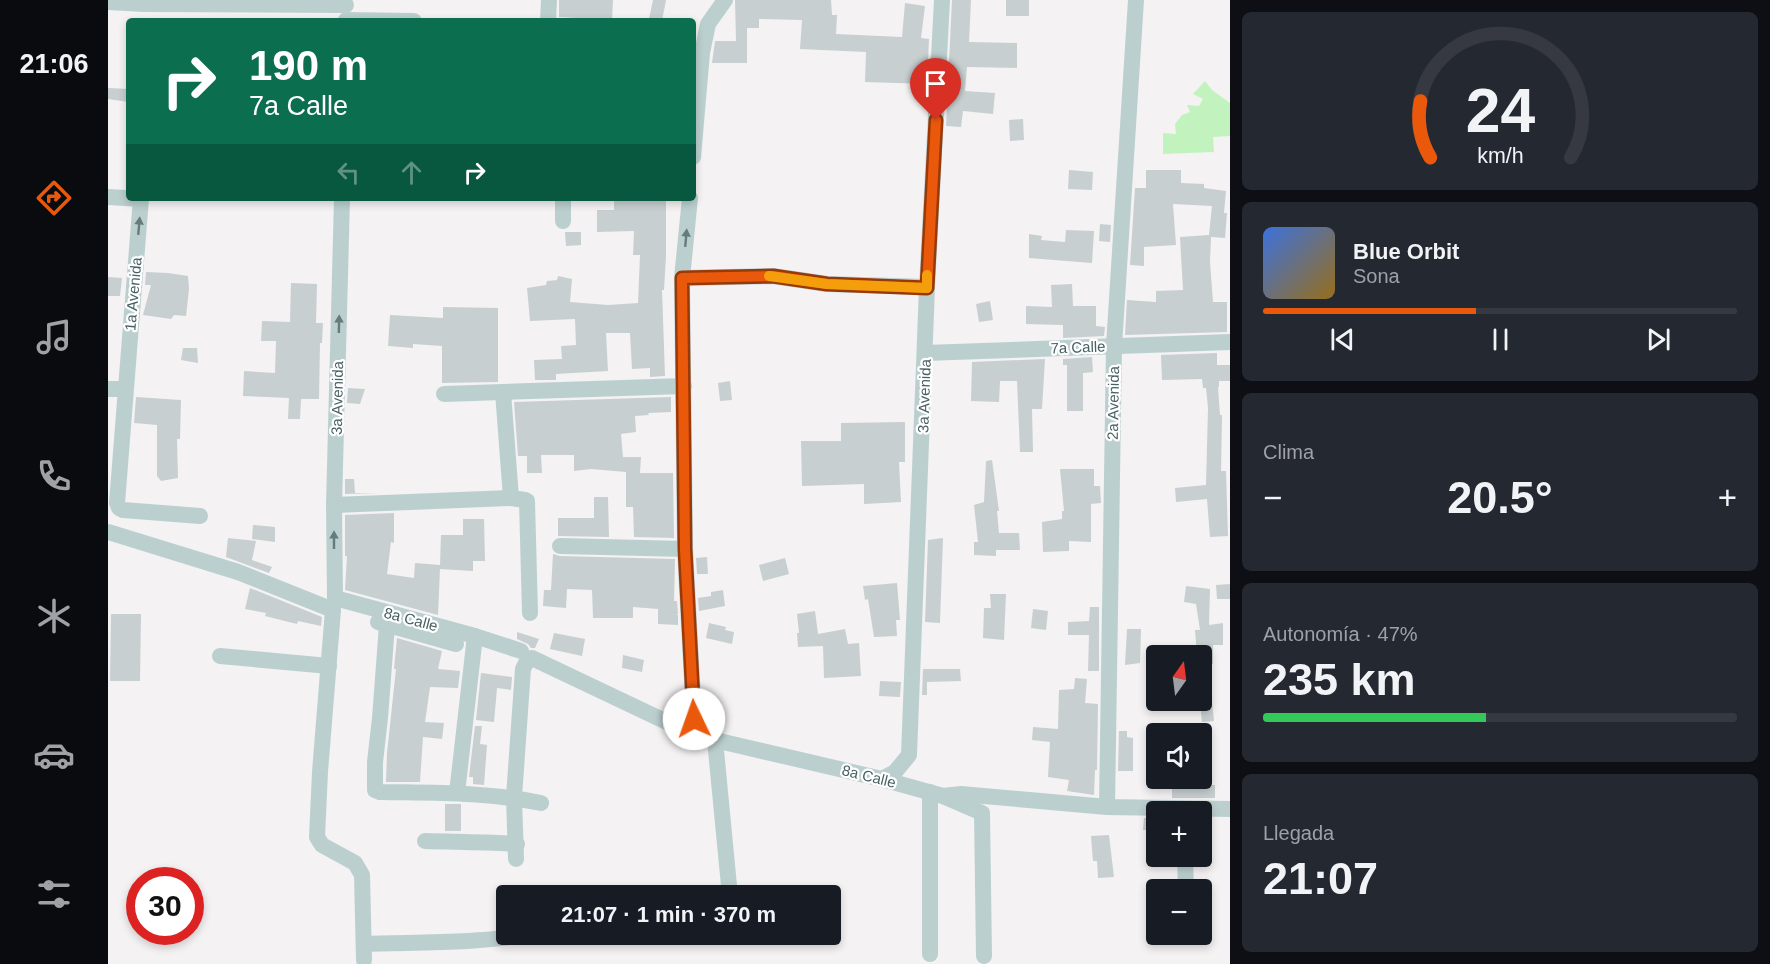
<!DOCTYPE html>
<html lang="es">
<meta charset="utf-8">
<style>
:root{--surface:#171b24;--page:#242831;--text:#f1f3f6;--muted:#9ea1a6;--line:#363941;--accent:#ea580c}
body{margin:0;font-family:Arial,sans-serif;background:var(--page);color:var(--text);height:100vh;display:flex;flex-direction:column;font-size:22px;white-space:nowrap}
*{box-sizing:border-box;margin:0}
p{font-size:20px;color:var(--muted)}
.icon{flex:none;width:33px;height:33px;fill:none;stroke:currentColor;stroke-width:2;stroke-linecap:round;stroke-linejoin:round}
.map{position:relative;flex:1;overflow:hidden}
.drawer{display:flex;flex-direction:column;gap:12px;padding:12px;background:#0d0f14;width:540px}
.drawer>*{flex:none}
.banner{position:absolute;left:18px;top:18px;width:570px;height:183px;border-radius:6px;box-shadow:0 3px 9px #0003;background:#0b6e4f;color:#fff;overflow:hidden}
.needle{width:39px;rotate:14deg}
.tools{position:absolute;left:1038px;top:645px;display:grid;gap:12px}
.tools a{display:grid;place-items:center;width:66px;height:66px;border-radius:6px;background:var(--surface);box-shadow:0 3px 9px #0003;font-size:30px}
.speed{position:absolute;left:18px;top:867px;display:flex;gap:12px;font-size:30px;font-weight:700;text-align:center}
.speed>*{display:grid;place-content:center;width:78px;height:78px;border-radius:50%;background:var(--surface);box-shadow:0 3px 9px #0003;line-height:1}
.speed .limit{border:9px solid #d22;background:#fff;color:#111}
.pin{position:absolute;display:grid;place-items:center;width:51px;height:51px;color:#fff;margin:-62px -26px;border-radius:50% 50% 50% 0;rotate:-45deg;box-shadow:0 0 6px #0007}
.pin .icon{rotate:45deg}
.me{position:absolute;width:66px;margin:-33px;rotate:357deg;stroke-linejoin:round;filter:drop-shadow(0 0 4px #0008)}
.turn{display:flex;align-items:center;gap:21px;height:126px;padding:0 24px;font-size:27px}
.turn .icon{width:78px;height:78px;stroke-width:2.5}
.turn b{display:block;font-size:42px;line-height:51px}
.lanes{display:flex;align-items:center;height:57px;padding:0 24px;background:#0003;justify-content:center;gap:30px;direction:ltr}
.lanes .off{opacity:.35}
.big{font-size:45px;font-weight:600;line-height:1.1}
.drawer .tile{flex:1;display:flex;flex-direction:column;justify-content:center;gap:9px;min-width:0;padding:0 21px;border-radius:9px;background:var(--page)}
.drawer .dial{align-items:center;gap:0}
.dial svg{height:156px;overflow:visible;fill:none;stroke:var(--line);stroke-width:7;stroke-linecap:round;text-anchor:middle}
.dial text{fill:var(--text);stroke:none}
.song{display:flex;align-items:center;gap:18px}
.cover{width:72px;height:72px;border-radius:9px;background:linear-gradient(135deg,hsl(220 70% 55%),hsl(40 70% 35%))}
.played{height:6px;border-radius:3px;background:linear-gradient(90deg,var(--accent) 45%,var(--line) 45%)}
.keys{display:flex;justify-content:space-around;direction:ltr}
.heat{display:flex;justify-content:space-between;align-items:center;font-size:33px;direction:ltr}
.charge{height:9px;border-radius:4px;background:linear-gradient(90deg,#34c759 47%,var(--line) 0)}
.trip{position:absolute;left:388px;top:885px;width:345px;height:60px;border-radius:6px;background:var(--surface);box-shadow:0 3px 9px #0003;font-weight:600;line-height:60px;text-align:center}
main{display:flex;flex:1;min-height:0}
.dock{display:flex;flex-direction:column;width:108px;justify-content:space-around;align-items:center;background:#090b0e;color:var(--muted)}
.dock .icon{width:42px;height:42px}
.dock .on{color:var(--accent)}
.dock b{font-size:27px;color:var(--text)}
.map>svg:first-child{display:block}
.green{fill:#c2f3bf}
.building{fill:#c8cfd1}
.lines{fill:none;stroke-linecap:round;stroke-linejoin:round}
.street{stroke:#bccfcf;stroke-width:16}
.oneway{fill:#657c7c}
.route-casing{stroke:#983908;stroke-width:15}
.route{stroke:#ea580c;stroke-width:10}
.slow{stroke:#f59e0b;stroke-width:10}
.labels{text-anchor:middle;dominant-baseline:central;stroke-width:4.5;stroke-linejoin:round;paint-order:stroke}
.street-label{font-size:15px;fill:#486061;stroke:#fff}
</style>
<main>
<nav class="dock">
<b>21:06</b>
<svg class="icon on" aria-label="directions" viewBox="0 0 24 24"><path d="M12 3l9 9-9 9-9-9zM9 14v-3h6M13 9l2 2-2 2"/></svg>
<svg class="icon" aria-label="music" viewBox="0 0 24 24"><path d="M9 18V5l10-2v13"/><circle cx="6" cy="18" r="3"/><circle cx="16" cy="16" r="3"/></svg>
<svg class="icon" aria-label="phone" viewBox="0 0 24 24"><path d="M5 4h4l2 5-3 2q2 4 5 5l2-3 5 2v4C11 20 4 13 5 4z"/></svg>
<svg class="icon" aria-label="climate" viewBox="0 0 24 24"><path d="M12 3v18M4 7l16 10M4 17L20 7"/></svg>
<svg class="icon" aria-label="car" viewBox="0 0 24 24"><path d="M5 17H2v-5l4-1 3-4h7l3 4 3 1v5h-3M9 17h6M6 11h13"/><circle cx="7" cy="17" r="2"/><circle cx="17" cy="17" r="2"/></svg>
<svg class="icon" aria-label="filters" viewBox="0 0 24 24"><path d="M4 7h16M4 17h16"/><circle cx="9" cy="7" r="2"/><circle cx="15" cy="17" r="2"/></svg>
</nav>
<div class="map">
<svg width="1122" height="964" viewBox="0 0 1122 964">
<rect width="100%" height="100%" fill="#f4f2f3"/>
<path class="green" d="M1097,81L1104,90L1122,103V136L1105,137L1106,152L1055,154V133L1068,134L1067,124L1074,115L1082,112L1079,105L1091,106L1095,99L1085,94Z"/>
<g class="building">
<path d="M451,0H505L504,20L451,17Z"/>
<path d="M545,0H558L554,21L541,19Z"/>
<path d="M627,0H723L724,15H729L728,34L794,37L797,3L817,6L813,38L821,39L819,84L757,82L758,52L692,49L694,20L651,19V28H639V63H604L607,41H628Z"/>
<path d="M844,0H863L861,42L909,43V68L859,67L857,91L887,93L885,114L855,111L853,127L838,126Z"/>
<rect x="898" y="0" width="23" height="16"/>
<path d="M0,88L21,89V102L0,99Z"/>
<path d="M915,119L916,140L902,141L901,120Z"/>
<path d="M961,170L985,172L984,190L960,189Z"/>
<path d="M1038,170H1073V183L1096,184V188L1118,191L1116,213H1119L1117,238L1103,237L1102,262L1105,302H1119V332L1017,335L1019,300L1048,302V291L1075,290L1072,237L1101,235L1104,206L1065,204L1068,245L1036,247V266L1022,265L1027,188H1038Z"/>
<path d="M506,198H558V256L556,290H554L557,376L542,377V368L524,369L522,333H498L500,371L448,374V380H427L426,360L454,359L453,346L468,345L467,319L422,321L419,288L438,285L439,281L449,280L450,276L464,279L462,302L500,305L530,303L532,255H525L526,231L489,232V210H506Z"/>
<path d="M992,224L1003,225L1002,242L991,241Z"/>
<path d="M958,230L986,231L984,263L921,258V234L934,236L933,240L957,242Z"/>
<path d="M457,232H473V245L458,246Z"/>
<path d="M38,272L60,273L80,276L81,289L78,316L66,315L63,319L35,315L43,285H37Z"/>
<path d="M0,277L14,278L12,296H0Z"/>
<path d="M183,283L209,284L208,323H215L214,343H212L211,399H193L192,419H180L181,398L135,396L136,371L167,373L168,341H153L154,321L182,322Z"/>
<path d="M964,284L965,306H988V326L997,327L996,336L955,338V325L918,324V306L944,307L943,285Z"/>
<path d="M882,301L885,320L871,322L868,304Z"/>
<path d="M335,307L390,308V382L334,383V346L305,344V348L280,346L282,315L335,318Z"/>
<path d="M75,348H89L90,363L73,360Z"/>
<path d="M1109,353V365H1122V381H1111V387H1110L1112,415H1114L1113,471H1118L1120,536L1102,537L1099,499L1068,502L1067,488L1098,485L1100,408L1098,388H1095L1094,379L1054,380L1053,355Z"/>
<path d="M984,357L985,372L975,373V411H959V365H955V359Z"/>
<path d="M937,359L934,409H924L925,452H912L909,381H892L891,402L863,401L864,362Z"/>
<path d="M622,381L624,400L612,401L610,383Z"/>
<path d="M240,388L257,389L252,404L239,403Z"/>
<path d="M28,397L73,400L72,439H69L70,478L53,481L49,476V425L26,423Z"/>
<path d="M563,397V412L540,413L541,415L527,416L528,432L513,434L515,457H533L532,473H565L566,538L526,537L525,507H518V472L483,469L466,471V455H433L434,473H419V456H410L406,402Z"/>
<path d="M797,422V462H791L793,502L756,504V484L694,486L693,441H733V423Z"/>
<path d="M884,460L891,511H889L891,533H911L912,550H888V556L866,555V542H870L866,505L876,502L878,461Z"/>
<path d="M952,469H986V486H992L993,503L983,504V542L961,541V551L935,552L934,522L954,519V511H956Z"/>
<path d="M237,479H246L247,493H270L237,494Z"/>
<path d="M486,497H500L501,537L450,536V518H486Z"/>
<path d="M286,513V543L283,542L279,574L306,578L307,563L332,565L333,535H355V519H376L377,561H365V571L332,569L330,615L237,590L239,556H237V515Z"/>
<path d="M145,525L167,527V542L144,539Z"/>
<path d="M120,538L148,541L144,560L164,567L161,573L118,557Z"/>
<path d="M835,538L832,623L817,622L820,540Z"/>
<path d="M445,554L452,556L567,559L566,601H569L570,614L568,615H570V625L550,624V609L525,607V618H485L484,590L459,589L458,608L435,606L436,590H443Z"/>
<path d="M599,557L600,574H589L588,558Z"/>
<path d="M677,558L681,574L655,581L651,565Z"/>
<path d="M789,583L792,620H788L789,636L766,637L760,599L757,600L755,586Z"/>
<path d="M1122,584V599H1109L1108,585Z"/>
<path d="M1078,586L1102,589L1101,625L1115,623V645H1105V664H1094V656H1089L1087,630H1092L1088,604L1076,602Z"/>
<path d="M142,588L214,617L213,626L190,621L189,624L157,616L158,613L137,609Z"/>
<path d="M615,590L617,606L591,611L590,598L603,596V592Z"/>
<path d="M882,594H898L896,640L875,638L876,608H883Z"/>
<path d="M982,607H991V671H980L981,635H960V622L981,621Z"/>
<path d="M925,609L940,611L938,630L923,628Z"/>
<path d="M707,611L710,634L737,629L740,644L751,643L753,676L716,678L715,646L690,647L689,633H691L689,614Z"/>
<path d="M3,614H33L32,681H2Z"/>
<path d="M601,623L618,627L617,630L626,632L624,644L598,638Z"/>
<path d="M1019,629H1033L1032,663L1017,665Z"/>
<path d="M409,632L431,639L427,648H423L420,644L409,639Z"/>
<path d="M446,633L477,639L474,656L442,649Z"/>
<path d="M289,638L334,651L330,669L352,671L350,688L322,687L317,722L336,723L334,739L315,737L312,782H278L279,753L288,669H286Z"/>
<path d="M515,655L536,660L534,672L514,668Z"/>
<path d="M815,669H852L853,681L819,682V695H814Z"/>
<path d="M373,673L404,677L403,690L389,688L386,722L368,720Z"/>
<path d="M967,678L979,679L977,703L990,704L989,770H987L986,795L959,791L961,780L940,777L942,742L924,740L925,727L950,729L951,690L966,689Z"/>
<path d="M772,681L793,682L792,697L771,696Z"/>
<path d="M1104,702L1106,721L1094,722L1092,703Z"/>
<path d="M367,726H374L372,744L379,745L376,785L365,784V777H361Z"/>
<path d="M1011,731H1019V737L1025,738V771H1010Z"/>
<rect x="1064" y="785" width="43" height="13"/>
<rect x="337" y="804" width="16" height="27"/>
<path d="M1036,818H1048V830H1035Z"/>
<path d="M1001,835L1006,877L990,878L989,861H985L983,836Z"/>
</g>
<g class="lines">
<g class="street">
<path d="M0,2L35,4L238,5"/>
<path d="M238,20L306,21"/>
<path d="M440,21L441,0"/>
<path d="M585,157L594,53L600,24L617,0"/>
<path d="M0,197L33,199"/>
<path d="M33,198L9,503L11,508L15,510L92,516"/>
<path d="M455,221V198"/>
<path d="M574,278L665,276L719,284L819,287"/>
<path d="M817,353L1122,342"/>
<path d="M0,389H17"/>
<path d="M395,392L403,498"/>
<path d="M336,394L576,386"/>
<path d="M226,505L403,498L417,500L419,501L422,613"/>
<path d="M0,532L130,572L225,610L212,772L209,837L214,845L247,863L254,875L256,960"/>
<path d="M452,546L577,549"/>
<path d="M227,598L226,505L234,198"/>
<path d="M227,598L367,636L413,651"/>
<path d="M270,622L348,644"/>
<path d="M279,625L272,718L267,762V790L272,792C326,793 380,792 433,803"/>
<path d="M112,656L221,666"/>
<path d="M565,724L583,723L586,719L577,549L574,278L582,198"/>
<path d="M607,740L622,896"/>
<path d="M774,779L787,772L801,755L819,287L834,0"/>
<path d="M822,792V954"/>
<path d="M349,793L367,636"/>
<path d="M837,797L874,813L876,956"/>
<path d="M999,807L1006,346L1028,0"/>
<path d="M317,841C348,842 378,842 409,844"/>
<path d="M1077,856L1078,890"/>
<path d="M408,859L406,797L415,669L419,661L424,658L563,724L607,740L774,779L835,796L853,794L999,807L1122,809"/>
<path d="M256,944C311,942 367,944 421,934"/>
</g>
</g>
<defs><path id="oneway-solid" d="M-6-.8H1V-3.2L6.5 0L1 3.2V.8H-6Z" transform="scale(1.5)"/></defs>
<g class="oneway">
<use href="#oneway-solid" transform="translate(31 226) rotate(-85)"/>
<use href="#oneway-solid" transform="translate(578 238) rotate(-85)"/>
<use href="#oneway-solid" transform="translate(231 324) rotate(-89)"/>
<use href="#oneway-solid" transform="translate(226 540) rotate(-90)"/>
</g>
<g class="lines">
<g class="route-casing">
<path id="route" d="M586,719L577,549L574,278L665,276L719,284L819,288L828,120"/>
</g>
<use href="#route" class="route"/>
<path class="slow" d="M661,276L719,284L819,288V275"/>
</g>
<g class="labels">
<g class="street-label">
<text transform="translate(25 294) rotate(-85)">1a Avenida</text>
<text transform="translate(970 347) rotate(-2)">7a Calle</text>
<text transform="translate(816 396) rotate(-88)">3a Avenida</text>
<text transform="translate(229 398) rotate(-89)">3a Avenida</text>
<text transform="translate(1005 403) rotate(-89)">2a Avenida</text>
<text transform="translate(303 619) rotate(15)">8a Calle</text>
<text transform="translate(761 776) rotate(14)">8a Calle</text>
</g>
</g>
</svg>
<div class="tools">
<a><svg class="needle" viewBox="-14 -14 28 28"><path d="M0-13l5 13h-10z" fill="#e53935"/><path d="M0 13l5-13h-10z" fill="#9ea1a6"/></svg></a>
<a><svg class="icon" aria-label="sound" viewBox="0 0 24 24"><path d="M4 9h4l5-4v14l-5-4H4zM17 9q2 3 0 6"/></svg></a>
<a>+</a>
<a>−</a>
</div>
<div class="speed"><div class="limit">30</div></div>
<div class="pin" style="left:828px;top:120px;background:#d93025"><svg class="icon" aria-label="arrive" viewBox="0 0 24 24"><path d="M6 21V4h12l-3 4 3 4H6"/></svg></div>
<svg class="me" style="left:586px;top:719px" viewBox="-20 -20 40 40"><circle r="19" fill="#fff"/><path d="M0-13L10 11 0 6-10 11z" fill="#ea580c"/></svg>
<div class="trip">21:07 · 1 min · 370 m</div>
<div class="banner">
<div class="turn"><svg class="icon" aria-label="right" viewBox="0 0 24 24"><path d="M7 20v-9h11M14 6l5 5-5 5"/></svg><div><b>190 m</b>7a Calle</div></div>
<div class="lanes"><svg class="icon off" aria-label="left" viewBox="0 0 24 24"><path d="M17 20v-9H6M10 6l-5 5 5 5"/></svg><svg class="icon off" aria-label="ahead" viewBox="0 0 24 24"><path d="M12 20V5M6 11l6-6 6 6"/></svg><svg class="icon" aria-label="right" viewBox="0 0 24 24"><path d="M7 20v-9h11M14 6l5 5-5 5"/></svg></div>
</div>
</div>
<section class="drawer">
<div class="tile dial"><svg viewBox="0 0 100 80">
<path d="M14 69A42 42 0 1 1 86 69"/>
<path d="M14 69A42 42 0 0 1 9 40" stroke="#ea580c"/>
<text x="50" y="56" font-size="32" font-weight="700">24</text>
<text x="50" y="72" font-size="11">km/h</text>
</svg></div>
<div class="tile">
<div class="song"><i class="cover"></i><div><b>Blue Orbit</b><p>Sona</p></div></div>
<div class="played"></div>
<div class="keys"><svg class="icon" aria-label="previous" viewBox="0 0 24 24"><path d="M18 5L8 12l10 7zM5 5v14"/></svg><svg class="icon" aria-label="pause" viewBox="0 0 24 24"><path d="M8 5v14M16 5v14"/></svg><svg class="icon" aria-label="next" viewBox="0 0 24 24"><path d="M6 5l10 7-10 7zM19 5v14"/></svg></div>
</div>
<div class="tile"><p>Clima</p>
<div class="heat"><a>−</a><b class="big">20.5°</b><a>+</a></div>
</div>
<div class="tile"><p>Autonomía · 47%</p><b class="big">235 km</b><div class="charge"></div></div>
<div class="tile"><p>Llegada</p><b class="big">21:07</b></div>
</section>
</main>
